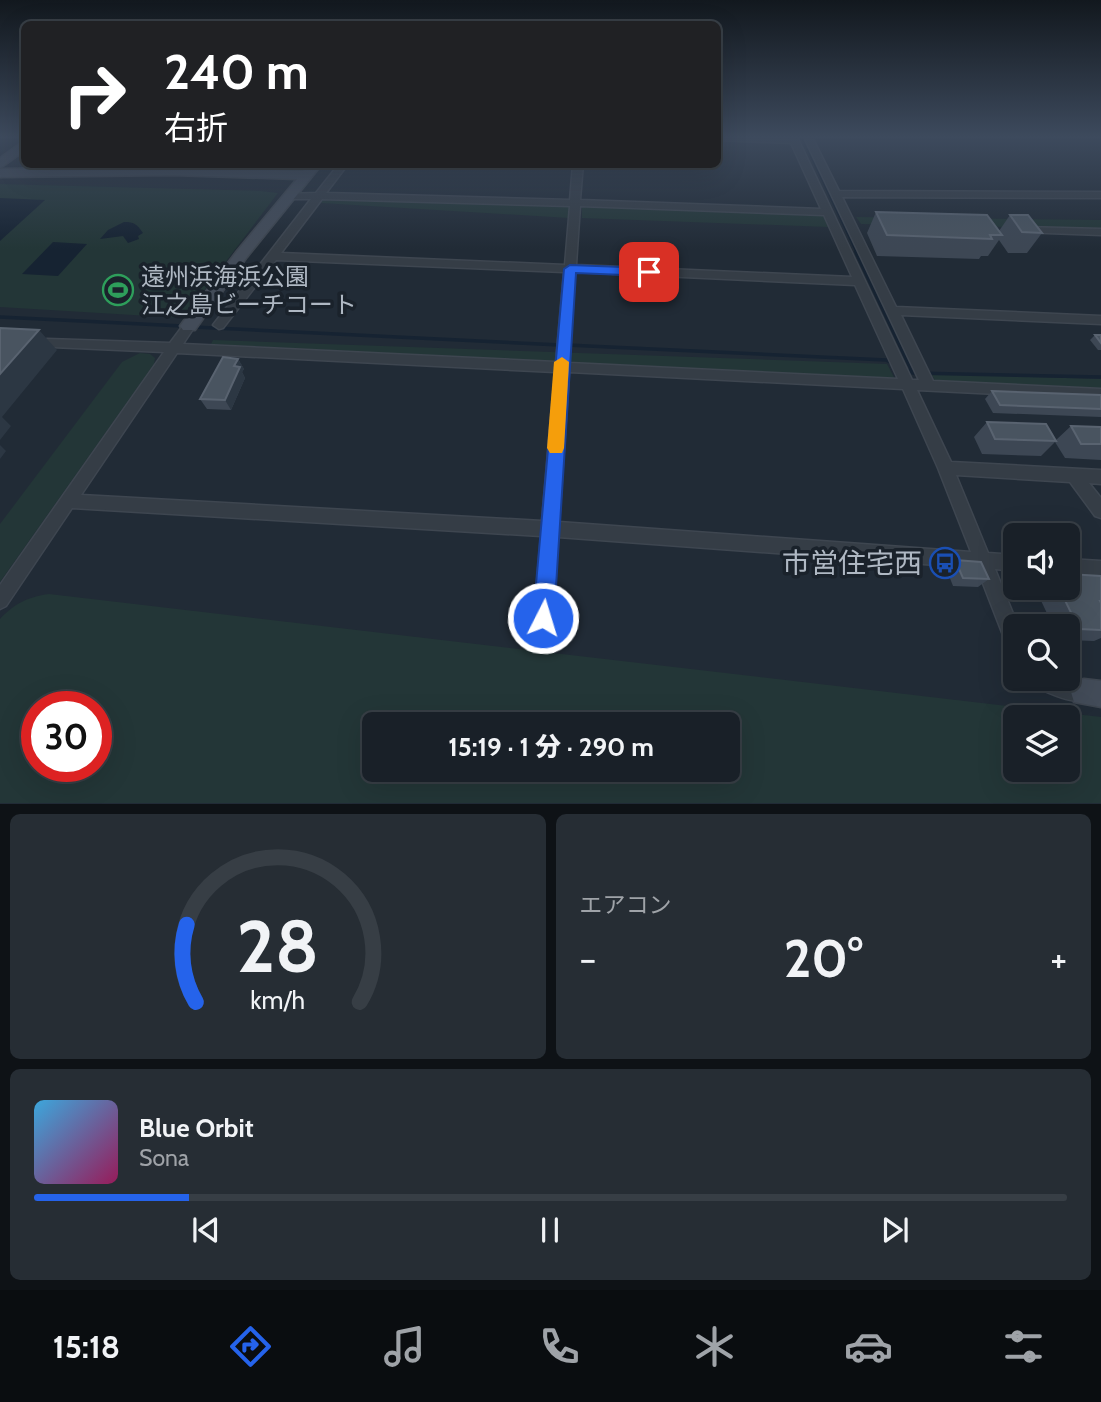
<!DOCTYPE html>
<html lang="ja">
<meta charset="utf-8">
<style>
:root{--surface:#192028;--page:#262d34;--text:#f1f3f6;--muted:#9fa3a8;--line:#373e45;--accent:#2563eb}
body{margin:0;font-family:Cabin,"Noto Sans JP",sans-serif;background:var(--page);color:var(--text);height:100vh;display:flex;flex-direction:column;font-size:26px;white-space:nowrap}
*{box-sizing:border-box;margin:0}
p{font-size:23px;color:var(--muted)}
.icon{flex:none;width:38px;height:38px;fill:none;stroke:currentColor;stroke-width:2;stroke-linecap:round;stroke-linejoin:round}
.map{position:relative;height:804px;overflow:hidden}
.panel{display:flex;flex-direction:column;gap:10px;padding:10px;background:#0e1216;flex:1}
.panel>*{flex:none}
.hud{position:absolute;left:21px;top:21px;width:700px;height:147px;border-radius:10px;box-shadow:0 7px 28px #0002,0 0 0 2px var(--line);background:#202124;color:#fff;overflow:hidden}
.buttons{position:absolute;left:1003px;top:523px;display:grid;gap:14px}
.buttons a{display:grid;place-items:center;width:77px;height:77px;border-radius:10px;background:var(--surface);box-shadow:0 7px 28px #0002,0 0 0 2px var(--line);font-size:35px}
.speed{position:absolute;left:21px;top:691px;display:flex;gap:14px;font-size:35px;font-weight:700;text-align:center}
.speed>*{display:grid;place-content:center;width:91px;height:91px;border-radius:50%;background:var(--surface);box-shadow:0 7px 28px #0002,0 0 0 2px var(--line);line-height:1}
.speed .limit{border:10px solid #d22;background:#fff;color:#111}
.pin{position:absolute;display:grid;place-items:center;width:60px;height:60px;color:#fff;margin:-30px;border-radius:14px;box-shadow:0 4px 10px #0006}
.me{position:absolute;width:77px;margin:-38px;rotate:5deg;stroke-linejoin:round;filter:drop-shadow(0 0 5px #0008)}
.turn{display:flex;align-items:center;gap:24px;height:147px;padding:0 28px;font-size:32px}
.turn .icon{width:91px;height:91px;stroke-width:2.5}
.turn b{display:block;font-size:49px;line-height:60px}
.big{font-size:52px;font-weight:800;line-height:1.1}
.panel .tile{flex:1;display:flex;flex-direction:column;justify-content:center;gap:10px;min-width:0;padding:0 24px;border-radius:10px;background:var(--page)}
.panel .dial{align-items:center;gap:0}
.dial svg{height:182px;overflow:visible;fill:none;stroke:var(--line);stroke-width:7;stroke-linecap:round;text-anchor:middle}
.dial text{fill:var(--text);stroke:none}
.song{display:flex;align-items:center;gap:21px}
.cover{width:84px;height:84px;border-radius:10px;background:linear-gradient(135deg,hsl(200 70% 55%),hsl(330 70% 35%))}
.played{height:7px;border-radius:4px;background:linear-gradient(90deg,var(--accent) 15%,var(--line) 15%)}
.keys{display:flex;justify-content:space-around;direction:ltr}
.heat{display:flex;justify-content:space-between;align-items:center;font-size:38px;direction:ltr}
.panel .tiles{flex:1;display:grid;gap:10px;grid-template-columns:1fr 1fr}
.tile:last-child{grid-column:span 2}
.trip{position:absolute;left:362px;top:712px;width:378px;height:70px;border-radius:10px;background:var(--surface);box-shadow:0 7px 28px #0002,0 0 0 2px var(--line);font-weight:800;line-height:70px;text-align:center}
.tab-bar{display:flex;height:112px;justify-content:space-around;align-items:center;background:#0a0d10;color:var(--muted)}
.tab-bar .icon{width:49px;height:49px}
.tab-bar .on{color:var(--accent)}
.tab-bar b{font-size:32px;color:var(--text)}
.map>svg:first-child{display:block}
.green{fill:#233637;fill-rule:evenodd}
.water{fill:#162332}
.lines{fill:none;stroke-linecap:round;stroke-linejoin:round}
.stream-far1{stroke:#162332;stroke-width:2.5}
.stream{stroke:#162332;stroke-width:3.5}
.street-casing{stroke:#3e4650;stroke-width:3}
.secondary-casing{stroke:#3e4650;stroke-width:3}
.street{fill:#353d46;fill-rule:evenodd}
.secondary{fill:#434c59;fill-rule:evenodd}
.wall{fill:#3d4754}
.shaded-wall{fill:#2c3743}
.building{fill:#495460;stroke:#596370;stroke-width:2}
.route{fill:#2563eb;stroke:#184099;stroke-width:2}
.slow{fill:#f59e0b}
.labels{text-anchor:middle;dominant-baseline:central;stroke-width:7;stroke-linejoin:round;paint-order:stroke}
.poi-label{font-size:24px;fill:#afb8c3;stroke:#1a222b;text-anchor:start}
.near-poi-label{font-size:28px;fill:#afb8c3;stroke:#1a222b;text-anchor:end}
</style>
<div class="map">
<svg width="1101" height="804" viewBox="0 0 1101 804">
<rect width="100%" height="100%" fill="#212b36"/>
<g class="green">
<path d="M0,184L261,191L278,193L183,318L0,307Z"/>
<path d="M323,200H434L571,206L569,218L321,203Z"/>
<path d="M582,206L823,215L828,227L582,218Z"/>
<path d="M856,217L1101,220V229L861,224Z"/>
<path d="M213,340L887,364L895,379L211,344Z"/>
<path d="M140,353L150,354L155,358L154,364L0,582V524L122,362Z"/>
<path d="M931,374L1101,379V389L936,382Z"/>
<path d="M49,594L1101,717V803H0V619C15,603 28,597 49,594ZM96,707V766H37V707ZM1015,718H1068V770H1015ZM728,724V770H374V724Z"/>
</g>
<g class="water">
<path d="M0,199V198L45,200L0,241Z"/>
<path d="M124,222C134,222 137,224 143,233L138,236L139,239L128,243L123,236L100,239L108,230Z"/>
<path d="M53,242L87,244L58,276L22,274Z"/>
</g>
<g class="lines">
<path class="stream-far1" d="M802,137L857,253"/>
<g class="stream">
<path d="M856,252L912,371"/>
<path d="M0,317L182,326"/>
<path d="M193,327L560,345"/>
<path d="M567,345L886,360L894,364"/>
<path d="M905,369L913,373L1101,377"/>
</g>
<g class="street-casing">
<g id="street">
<path d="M718,137H797L912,380H919L804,137H812L839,191L1101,192V198L842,197L896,307L1101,316V324L901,315L933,381L1101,389V399L917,390L951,462L1101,470V484L1089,483L1101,498V518L1095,516L1070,482L956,475L988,553L1015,555V571L995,569L1018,626H1015V650L1008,648L977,568L558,537L552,615L559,627L556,633L550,636L544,633L534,618L541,536L72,508L6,606L0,609V585L164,352L52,347L47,345L46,342L47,339L170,343L185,323L189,322L195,326L183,344L556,362L564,272L276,260L223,328L219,329L213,325L311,199H292L287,196L288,194L316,193L339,164H348L326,193L570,200L573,164H583L580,200L821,209L791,143L718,140ZM322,199L570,206L565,265L281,253ZM580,206L824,215L852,277L576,265ZM575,272L855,285L898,379L569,363ZM177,353L555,372L542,521L81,495ZM569,372L903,389L938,468L971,552L559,522Z"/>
<path d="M1024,227L1101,229V235L1020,232L1019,230Z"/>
<path d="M1068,559L1101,561V577L1068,575Z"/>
<path d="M1030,679C1051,679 1072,677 1091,685L1094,692L1091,699C1073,706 1050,693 1033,686Z"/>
</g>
</g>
<g class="secondary-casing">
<g id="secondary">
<path d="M24,141V151L0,168V158Z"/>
<path d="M309,164H322L247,257L195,330H183L180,326L183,322L237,251L297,179L173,175L0,177V169L173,167L303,171Z"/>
<path d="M1084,679L1101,681V707L1074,702L1071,692L1074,682Z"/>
</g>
</g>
<use href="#street" class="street"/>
<use href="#secondary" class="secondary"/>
</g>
<g class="wall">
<path d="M876,212L999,231L1010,215L1042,233L1027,253H1008L999,240L988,256H981L979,259L877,256L867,233Z"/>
<path d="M1095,335H1101V350H1098L1090,340Z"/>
<path d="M238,359L244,369L242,372L245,378L231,410L207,409L200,399Z"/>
<path d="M992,391L1101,395V417L993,413L985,399Z"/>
<path d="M987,422L1056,440L1071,426L1101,427V460L1065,458L1055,442L1041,456L982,454L974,437Z"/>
<path d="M955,560L989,579L978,587L953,586L946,568Z"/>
<path d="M1101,576V638L1094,641L1068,640V626H1053L1035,588H1068Z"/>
</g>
<g class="shaded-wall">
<path d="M39,330L57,350L2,417L11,426L0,440V374Z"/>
<path d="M238,359L244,369L242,372L245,378L231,410L225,400L234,366Z"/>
<path d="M0,445L6,451L0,459Z"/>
</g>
<g class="building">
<path d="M876,212L987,215L1002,235H990L992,239L887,235Z"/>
<path d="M1010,215H1028L1042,233L1022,232Z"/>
<path d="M0,328L39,330L0,374Z"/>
<path d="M1095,335H1101V343Z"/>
<path d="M223,357L238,359L234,366L240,367L225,400L200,399Z"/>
<path d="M992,391L1101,395V409L1000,405Z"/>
<path d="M987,422L1046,424L1056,441L995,439Z"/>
<path d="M1071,426L1101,427V444H1081Z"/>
<path d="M955,560L981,562L989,579L963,578Z"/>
<path d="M1068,574L1101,576V601H1100L1101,603V630L1079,629L1059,588H1068Z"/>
</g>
<linearGradient id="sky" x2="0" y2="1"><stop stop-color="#12181e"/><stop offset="0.55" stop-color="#3d4a5d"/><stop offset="1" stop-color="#3d4a5d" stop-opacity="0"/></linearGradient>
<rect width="1101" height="249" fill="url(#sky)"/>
<path class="route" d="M570,265L649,268L655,272L649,276L576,273L554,618L550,626L543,629L536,626L533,618L564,269Z"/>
<path class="slow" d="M562,357L569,362L564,448L562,453H550L547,448L554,362Z"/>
<defs>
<g id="stadium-ring" transform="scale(1.575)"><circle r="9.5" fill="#1a222b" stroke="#2e9e5b" stroke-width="1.5"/><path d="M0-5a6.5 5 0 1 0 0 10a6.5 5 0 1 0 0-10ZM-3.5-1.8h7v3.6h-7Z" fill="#2e9e5b"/></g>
<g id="bus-ring" transform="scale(1.575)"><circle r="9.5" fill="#1a222b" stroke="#1a4fb4" stroke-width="1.5"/><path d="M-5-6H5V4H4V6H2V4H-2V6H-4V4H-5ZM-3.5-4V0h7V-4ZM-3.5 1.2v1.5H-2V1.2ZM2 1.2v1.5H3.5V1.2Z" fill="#1a4fb4"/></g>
</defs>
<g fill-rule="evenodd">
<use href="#stadium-ring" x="118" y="290"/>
<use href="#bus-ring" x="945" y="563"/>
</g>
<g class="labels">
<g class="poi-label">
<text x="141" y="276">遠州浜海浜公園<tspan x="141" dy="28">江之島ビーチコート</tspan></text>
</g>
<g class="near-poi-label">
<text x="922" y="563">市営住宅西</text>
</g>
</g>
</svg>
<div class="buttons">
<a><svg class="icon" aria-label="sound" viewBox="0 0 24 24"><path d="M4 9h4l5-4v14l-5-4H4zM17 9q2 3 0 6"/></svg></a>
<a><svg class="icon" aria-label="search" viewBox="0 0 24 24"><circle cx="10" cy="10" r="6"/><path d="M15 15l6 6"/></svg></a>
<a><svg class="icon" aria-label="layers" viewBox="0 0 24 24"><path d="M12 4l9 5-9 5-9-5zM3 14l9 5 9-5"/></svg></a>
</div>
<div class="speed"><div class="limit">30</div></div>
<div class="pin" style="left:649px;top:272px;background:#d93025"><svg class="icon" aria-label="arrive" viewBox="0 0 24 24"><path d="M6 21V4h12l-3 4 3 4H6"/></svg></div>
<svg class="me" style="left:543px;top:618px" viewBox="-20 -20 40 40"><circle r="17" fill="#2563eb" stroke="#fff" stroke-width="3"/><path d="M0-11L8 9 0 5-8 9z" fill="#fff"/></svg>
<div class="trip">15:19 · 1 分 · 290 m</div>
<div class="hud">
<div class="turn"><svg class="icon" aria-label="right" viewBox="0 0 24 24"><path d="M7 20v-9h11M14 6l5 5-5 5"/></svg><div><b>240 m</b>右折</div></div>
</div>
</div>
<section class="panel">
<div class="tiles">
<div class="tile dial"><svg viewBox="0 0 100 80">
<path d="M14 69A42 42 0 1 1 86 69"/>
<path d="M14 69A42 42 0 0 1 10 35" stroke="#2563eb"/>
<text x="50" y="56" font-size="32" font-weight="700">28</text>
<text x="50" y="72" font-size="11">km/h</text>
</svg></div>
<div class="tile"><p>エアコン</p>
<div class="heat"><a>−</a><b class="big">20°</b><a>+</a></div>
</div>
<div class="tile">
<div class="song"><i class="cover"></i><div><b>Blue Orbit</b><p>Sona</p></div></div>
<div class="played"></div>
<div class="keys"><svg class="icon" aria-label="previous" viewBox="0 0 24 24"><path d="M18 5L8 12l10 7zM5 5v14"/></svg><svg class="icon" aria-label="pause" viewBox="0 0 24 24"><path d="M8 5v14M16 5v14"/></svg><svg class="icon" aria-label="next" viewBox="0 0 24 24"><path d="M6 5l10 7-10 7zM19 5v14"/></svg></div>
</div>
</div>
</section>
<nav class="tab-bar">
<b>15:18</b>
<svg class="icon on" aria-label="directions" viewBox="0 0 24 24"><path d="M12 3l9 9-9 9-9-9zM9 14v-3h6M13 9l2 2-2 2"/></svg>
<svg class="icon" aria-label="music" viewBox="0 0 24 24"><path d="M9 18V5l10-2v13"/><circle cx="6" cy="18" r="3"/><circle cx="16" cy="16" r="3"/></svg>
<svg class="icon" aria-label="phone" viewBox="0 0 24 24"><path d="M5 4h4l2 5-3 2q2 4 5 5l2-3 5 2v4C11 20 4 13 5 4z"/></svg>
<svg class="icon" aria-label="climate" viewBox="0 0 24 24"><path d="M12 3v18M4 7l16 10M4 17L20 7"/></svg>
<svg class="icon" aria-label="car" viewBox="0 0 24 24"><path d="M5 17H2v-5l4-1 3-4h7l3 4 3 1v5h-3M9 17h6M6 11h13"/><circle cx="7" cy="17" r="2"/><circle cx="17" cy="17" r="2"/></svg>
<svg class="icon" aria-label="filters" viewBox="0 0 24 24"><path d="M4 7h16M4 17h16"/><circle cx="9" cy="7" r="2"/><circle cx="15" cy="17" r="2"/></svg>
</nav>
